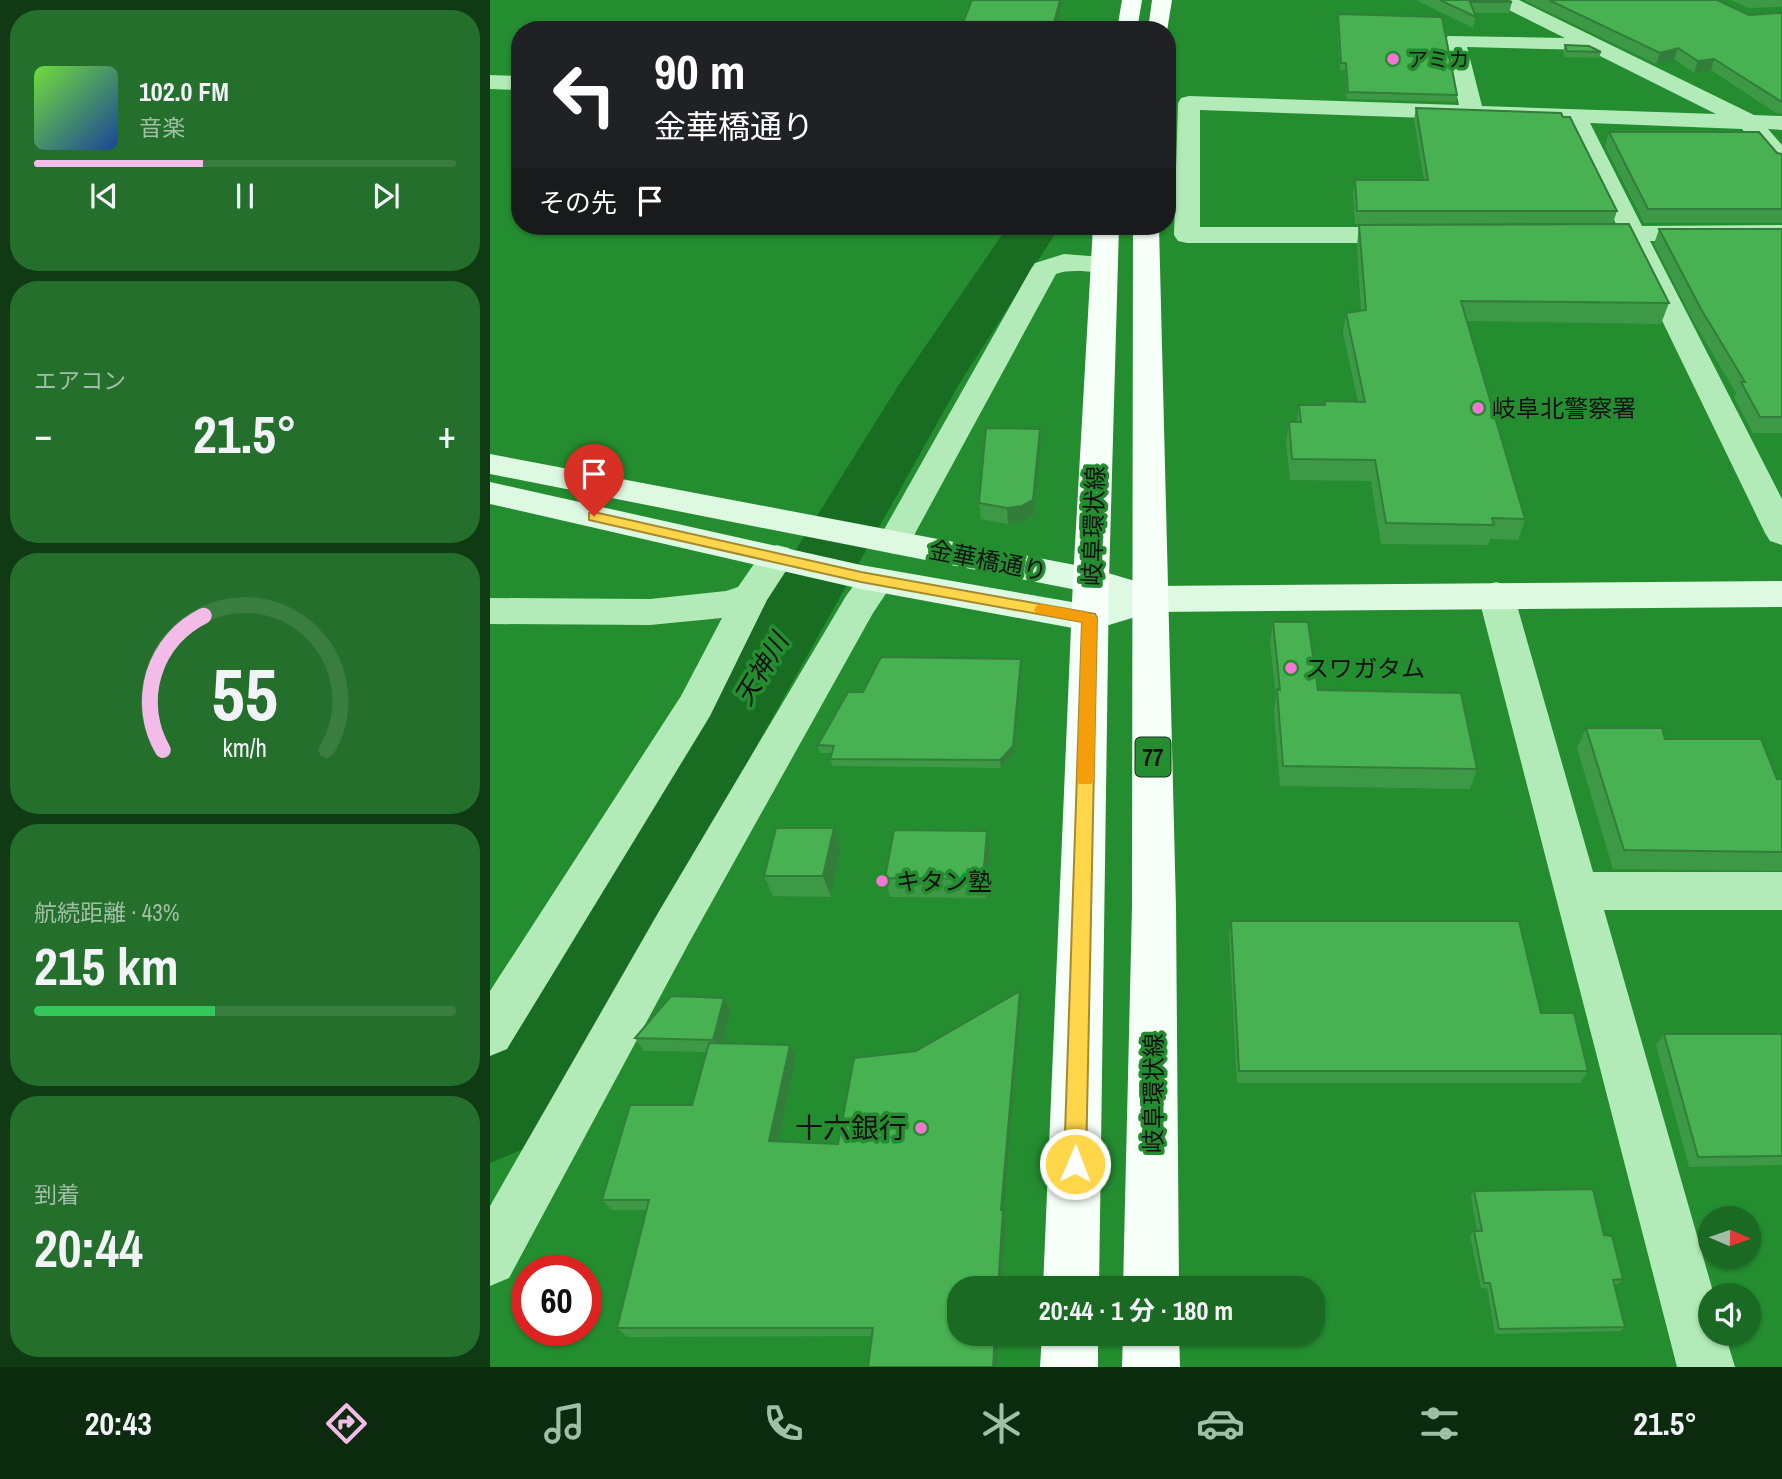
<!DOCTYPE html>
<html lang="ja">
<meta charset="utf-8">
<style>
:root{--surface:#1b6a24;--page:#246f2c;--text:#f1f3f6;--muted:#a0bfa6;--line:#397d41;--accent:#f3bbe7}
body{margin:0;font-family:"Archivo Narrow","Noto Sans JP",sans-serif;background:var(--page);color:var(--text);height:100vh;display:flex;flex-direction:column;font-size:26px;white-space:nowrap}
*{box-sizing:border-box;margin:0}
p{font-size:23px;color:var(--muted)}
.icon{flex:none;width:38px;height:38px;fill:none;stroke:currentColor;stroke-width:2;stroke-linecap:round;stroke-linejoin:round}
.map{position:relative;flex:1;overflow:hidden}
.details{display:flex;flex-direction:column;gap:10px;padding:10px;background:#0f3a14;width:490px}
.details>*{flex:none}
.top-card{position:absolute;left:21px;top:21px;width:665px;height:214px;border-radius:28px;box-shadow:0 2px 5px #0004;background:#202124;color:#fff;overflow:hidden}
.needle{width:46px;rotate:92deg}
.buttons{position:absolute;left:1208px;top:1206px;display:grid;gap:14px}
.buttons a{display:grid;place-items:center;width:63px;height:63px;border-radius:50%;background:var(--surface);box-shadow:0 2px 5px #0004;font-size:35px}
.speed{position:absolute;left:21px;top:1255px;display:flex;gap:14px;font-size:35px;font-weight:700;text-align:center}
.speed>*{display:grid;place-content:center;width:91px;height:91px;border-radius:50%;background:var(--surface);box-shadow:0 2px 5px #0004;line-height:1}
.speed .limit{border:10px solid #d22;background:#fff;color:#111}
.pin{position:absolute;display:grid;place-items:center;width:60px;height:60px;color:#fff;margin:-72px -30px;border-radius:50% 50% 50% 0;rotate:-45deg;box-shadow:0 0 7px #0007}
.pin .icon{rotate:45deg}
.me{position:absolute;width:77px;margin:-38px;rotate:1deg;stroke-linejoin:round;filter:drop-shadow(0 0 5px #0008)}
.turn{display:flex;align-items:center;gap:24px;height:147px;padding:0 28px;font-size:32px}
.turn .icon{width:91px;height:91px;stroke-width:2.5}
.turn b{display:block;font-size:49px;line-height:60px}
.then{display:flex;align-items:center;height:66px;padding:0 28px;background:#0003;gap:14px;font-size:26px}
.big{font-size:52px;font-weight:700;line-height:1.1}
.details .tile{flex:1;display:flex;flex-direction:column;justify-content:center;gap:10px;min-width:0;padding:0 24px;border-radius:28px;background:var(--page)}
.details .dial{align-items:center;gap:0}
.dial svg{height:182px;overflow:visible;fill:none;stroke:var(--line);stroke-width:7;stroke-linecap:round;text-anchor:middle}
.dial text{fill:var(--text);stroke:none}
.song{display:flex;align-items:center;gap:21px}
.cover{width:84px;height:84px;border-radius:10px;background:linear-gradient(135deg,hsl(100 70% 55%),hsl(220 70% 35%))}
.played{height:7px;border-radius:4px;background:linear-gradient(90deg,var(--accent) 40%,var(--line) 40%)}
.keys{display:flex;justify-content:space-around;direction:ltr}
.heat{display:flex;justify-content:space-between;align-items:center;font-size:38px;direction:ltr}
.charge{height:10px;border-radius:5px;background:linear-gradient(90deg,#34c759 43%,var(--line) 0)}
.trip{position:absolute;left:457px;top:1276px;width:378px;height:70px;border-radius:28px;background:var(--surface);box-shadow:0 2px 5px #0004;font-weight:700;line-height:70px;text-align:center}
.tabs{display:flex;height:112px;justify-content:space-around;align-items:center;background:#0b2a0e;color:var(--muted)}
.tabs .icon{width:49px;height:49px}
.tabs .active{color:var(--accent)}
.tabs b{font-size:32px;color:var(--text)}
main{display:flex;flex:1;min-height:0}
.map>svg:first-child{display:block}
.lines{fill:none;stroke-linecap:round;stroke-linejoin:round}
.river{fill:#196d23;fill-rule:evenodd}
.street{fill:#b3ebb8;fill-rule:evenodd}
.secondary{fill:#def9e1;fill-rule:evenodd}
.primary{fill:#f7fff9;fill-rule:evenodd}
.wall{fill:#3e9947}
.shaded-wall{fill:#327d3a}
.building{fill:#48b253;stroke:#327d3a;stroke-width:2}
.route{fill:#ffd54a;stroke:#a68a30;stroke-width:2}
.slow{fill:#f59e0b}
.poi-dot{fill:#f676d5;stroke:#248d30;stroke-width:2.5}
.labels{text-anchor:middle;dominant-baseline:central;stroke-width:7;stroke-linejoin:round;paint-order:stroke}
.far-poi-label{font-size:21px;fill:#111;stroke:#248d30;text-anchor:start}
.shield{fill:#248d30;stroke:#17361a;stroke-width:2}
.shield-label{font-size:23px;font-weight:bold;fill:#111}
.poi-label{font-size:24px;fill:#111;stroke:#248d30;text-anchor:start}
.street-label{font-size:24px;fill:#111;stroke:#248d30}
.water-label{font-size:26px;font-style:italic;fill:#111;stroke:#248d30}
.near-poi-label{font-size:28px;fill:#111;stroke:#248d30;text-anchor:end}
</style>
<main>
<section class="details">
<div class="tile">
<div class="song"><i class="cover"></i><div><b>102.0 FM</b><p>音楽</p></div></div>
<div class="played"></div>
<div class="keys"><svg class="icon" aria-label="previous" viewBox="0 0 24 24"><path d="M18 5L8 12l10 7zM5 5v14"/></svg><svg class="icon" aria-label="pause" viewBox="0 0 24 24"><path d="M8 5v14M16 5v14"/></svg><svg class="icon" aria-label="next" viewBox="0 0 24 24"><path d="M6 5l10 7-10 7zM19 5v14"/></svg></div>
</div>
<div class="tile"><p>エアコン</p>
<div class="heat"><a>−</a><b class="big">21.5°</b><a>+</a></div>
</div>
<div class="tile dial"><svg viewBox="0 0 100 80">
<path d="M14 69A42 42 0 1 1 86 69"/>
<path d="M14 69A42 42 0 0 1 32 10" stroke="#f3bbe7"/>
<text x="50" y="56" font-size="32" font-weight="700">55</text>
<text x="50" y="72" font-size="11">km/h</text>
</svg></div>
<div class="tile"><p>航続距離 · 43%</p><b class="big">215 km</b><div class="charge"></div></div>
<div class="tile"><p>到着</p><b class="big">20:44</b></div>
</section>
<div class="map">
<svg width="1292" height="1367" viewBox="0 0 1292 1367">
<rect width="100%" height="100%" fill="#248d30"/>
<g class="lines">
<path class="river" d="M518,226H570L468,386L237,799L36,1148L0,1163V1024L214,697L408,386Z"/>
<g class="street">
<path d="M1004,0H1029L1264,115L1292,116V130L1278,129L1292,145V167L1283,165L1252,129L1100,123L1152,226L1292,225V241H1160L1292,499V545L1280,541L1275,533L1134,242L1082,240L1078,234L1082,228L1127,226L1077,123L710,110V227H919L928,229L932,235L928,241L919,243H697L688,241L684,235L688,103L691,98L699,96L969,105L955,40L958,36L1075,38L1007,4ZM977,47L1098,50L1226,114L992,106Z"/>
<path d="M0,75L30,76V90L0,89Z"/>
<path d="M574,254L624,258L627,264L624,270C604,275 585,267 566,274L416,550L404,554L392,550L387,542L541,269L545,263Z"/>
<path d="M287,545L299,548L305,557L277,600L220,716L17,1049L0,1056V991L191,696L232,618L160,625L0,624V598L160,599L236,591L248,587L275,548Z"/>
<path d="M387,568L400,571L405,580L383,613L200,941L19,1278L0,1286V1206L168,913L356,596L374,571Z"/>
<path d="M1006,582L1019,586L1024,595L1103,872H1292V910H1114L1224,1295H1220V1334H1235L1245,1367H1187L988,595L993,586Z"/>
</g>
<path class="secondary" d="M0,454L601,568L645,581L650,589L661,586L1292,581V607L662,612L599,631L371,589L0,504V482L371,565L599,605L619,599L597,592L0,474Z"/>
<g class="primary">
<path d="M632,0H652L647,30H627Z"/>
<path d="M662,0H682L677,31L658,30Z"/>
<path d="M603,226H629L619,580L609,1288H553L583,580Z"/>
<path d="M643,226H669L686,907L689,1288H633L642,907Z"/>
<path d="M552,1334H608V1367H550Z"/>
<path d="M633,1334H689L690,1367H632Z"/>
</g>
</g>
<g class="wall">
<path d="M926,0H1018L1022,2L1019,13H984L986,17L983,28Z"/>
<path d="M1034,0H1227L1259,15L1292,13V114L1286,113L1221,70L1204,73L1184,59L1166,64Z"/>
<path d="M1241,0H1292V7L1259,8Z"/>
<path d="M848,14L967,95L966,102L857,99L855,70H850L847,20Z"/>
<path d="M1075,45L1111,52L1109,58L1075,57L1073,52Z"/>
<path d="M926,108L1127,211L1123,223L865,224L863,193L865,180H934L924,120Z"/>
<path d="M1119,132L1292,154V223H1154L1115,146Z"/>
<path d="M869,225L1179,303L1171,324L977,321L1035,519L1028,540L1000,539L998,545L891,544L881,481L800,480L796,442L799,422H807L809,405H834L835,401L868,402L853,333L856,313L871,311L867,245Z"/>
<path d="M1169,229H1292V433H1263L1244,397L1246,393L1205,324L1164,244Z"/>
<path d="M550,429L551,444L544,515L534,521L518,524L491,519L489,503Z"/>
<path d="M783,622L828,690L987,769L980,789L790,786L784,710L786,697L780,643Z"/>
<path d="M532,667L524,754L511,768L343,766L340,759L342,753H330L328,745L373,692Z"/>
<path d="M1096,728L1175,739L1287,779H1292V871L1123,869L1087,748Z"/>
<path d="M344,828L351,849L341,897L283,896L274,876Z"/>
<path d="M500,850L496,898L400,897L395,878Z"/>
<path d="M741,921L1051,1013L1098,1071L1090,1083H747L739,934Z"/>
<path d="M234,998L241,1011L233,1043L300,1045L306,1057L288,1142L348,1144L426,1051L531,1003L514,1212L516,1220L512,1288H469L382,1336L137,1337L127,1328L156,1210H122L112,1200L202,1105L216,1052L154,1051L145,1038Z"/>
<path d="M1174,1034H1292V1165L1199,1167L1166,1045Z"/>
<path d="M984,1191L1114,1235L1133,1279L1128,1284H1124L1135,1327L1130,1331L1005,1334L997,1288H991L980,1236L984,1231H987L981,1196Z"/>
</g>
<g class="shaded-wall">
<path d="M570,0H573L565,30H562Z"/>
<path d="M1188,48L1184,59L1166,64L1170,53Z"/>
<path d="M1224,59L1221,70L1204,73L1208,61Z"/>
<path d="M550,429L551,444L544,515L534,521L518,524L517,508Z"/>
<path d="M531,659L532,667L524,754L511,768L510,760Z"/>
<path d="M344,828L351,849L341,897L333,876Z"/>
<path d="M497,831L500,850L496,898L493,879Z"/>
<path d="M530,991L531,1003L514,1212L516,1220L512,1288H508L511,1210Z"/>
<path d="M234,998L241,1011L231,1053L223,1040Z"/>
<path d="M300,1045L306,1057L286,1152L279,1141Z"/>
<path d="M505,1334H509L507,1367H503Z"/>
</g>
<g class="building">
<path d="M482,0H570L562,30H470Z"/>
<path d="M950,0H1017L1022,2H980L986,17Z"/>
<path d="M1059,0H1227L1259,15L1292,13V102L1224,59L1208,61L1188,48L1170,53Z"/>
<path d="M848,14L952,17L967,95L858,92L856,63H851Z"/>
<path d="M1075,45L1099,46L1111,52L1077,51Z"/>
<path d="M926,108L1071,113L1073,117H1080L1127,211H867L865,180H938Z"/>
<path d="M1119,132H1269L1287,153L1292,154V209H1158Z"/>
<path d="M1139,224L1179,303L971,301L1035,519L1002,518L1004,525L896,523L885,460L802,459L799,422H811L809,405H835V401L875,402L856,313L876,310L869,225Z"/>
<path d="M1169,229H1292V417H1270L1251,382H1255L1211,309Z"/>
<path d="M496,428L550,429L543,500L532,506L517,508L489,503Z"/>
<path d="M783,622H818L828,690L971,693L987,769L793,766L787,689L790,690Z"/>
<path d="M391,657L531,659L523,746L510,760L340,759L344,746L328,745L358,692H373Z"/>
<path d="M1096,728H1172L1175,739H1271L1287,779H1292V852L1134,850Z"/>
<path d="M286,828H344L333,876H274Z"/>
<path d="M404,830L497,831L493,879L395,878Z"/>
<path d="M741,921H1029L1051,1013H1084L1098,1071H749Z"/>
<path d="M530,991L511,1210H513L508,1288H469V1334H505L503,1367H378L383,1328H127L159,1200H112L140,1105H202L219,1043L300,1045L279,1141L348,1144L364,1058L426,1051Z"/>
<path d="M181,996L234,998L223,1040L145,1038Z"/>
<path d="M1174,1034H1292V1156L1208,1157Z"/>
<path d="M1103,1189L1114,1235L1122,1236L1133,1279L1123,1280L1135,1327L1009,1329L1000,1283H994L984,1231H992L984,1191Z"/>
</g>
<path class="route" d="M104,512L371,572L605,614L607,618L596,1164L592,1171L585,1174L577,1171L574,1164L592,622L371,582L99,520V513Z"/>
<path class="slow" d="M551,604L599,613L607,618L604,780L601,784H589L587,780L592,622L546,613L544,610L546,606Z"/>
<g class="poi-dot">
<circle cx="903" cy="59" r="7"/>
<circle cx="988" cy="408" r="7"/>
<circle cx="801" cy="668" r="7"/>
<circle cx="392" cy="881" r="7"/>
<circle cx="431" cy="1128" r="7"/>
</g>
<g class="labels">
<g class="far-poi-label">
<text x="917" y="59">アミカ</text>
</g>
<rect class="shield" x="645.5" y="737.5" width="35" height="39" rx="5"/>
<g class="shield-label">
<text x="663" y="757">77</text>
</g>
<g class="poi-label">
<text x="1002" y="408">岐阜北警察署</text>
<text x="815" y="668">スワガタム</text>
<text x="406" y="881">キタン塾</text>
</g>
<g class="street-label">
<text transform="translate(603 526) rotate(-88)">岐阜環状線</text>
<text transform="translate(498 560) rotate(11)">金華橋通り</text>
<text transform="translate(663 1093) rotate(-90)">岐阜環状線</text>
</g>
<g class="water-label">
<text transform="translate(271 669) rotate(-59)">天神川</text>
</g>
<g class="near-poi-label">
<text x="417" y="1128">十六銀行</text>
</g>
</g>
</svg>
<div class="buttons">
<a><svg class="needle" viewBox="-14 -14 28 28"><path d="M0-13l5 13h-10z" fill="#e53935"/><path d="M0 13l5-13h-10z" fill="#a0bfa6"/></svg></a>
<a><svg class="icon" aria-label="sound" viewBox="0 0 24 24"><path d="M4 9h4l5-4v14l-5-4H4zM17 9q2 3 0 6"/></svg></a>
</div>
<div class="speed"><div class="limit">60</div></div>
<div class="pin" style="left:104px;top:516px;background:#d93025"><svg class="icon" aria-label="arrive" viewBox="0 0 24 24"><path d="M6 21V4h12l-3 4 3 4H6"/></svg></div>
<svg class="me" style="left:585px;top:1164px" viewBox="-20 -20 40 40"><circle r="17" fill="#ffd54a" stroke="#fff" stroke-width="3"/><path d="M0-11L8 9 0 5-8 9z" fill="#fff"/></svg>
<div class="trip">20:44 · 1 分 · 180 m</div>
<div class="top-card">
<div class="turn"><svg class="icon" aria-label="left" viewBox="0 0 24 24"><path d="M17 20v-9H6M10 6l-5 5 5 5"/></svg><div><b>90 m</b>金華橋通り</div></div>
<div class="then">その先<svg class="icon" aria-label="arrive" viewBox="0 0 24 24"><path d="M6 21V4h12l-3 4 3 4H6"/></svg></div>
</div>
</div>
</main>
<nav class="tabs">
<b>20:43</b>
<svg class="icon active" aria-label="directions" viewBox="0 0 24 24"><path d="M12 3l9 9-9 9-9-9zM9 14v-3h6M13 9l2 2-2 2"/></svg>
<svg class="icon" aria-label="music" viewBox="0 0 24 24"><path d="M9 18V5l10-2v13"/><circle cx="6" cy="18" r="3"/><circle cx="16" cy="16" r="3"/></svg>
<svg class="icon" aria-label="phone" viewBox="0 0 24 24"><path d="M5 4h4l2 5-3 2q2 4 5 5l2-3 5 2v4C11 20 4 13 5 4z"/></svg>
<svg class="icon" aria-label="climate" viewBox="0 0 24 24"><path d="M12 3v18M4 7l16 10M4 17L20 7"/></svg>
<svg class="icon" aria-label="car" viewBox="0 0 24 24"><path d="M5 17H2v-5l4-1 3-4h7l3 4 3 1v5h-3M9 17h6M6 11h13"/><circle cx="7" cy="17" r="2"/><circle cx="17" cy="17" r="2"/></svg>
<svg class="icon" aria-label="filters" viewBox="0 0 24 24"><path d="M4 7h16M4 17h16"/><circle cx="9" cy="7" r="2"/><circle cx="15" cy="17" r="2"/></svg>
<b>21.5°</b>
</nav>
